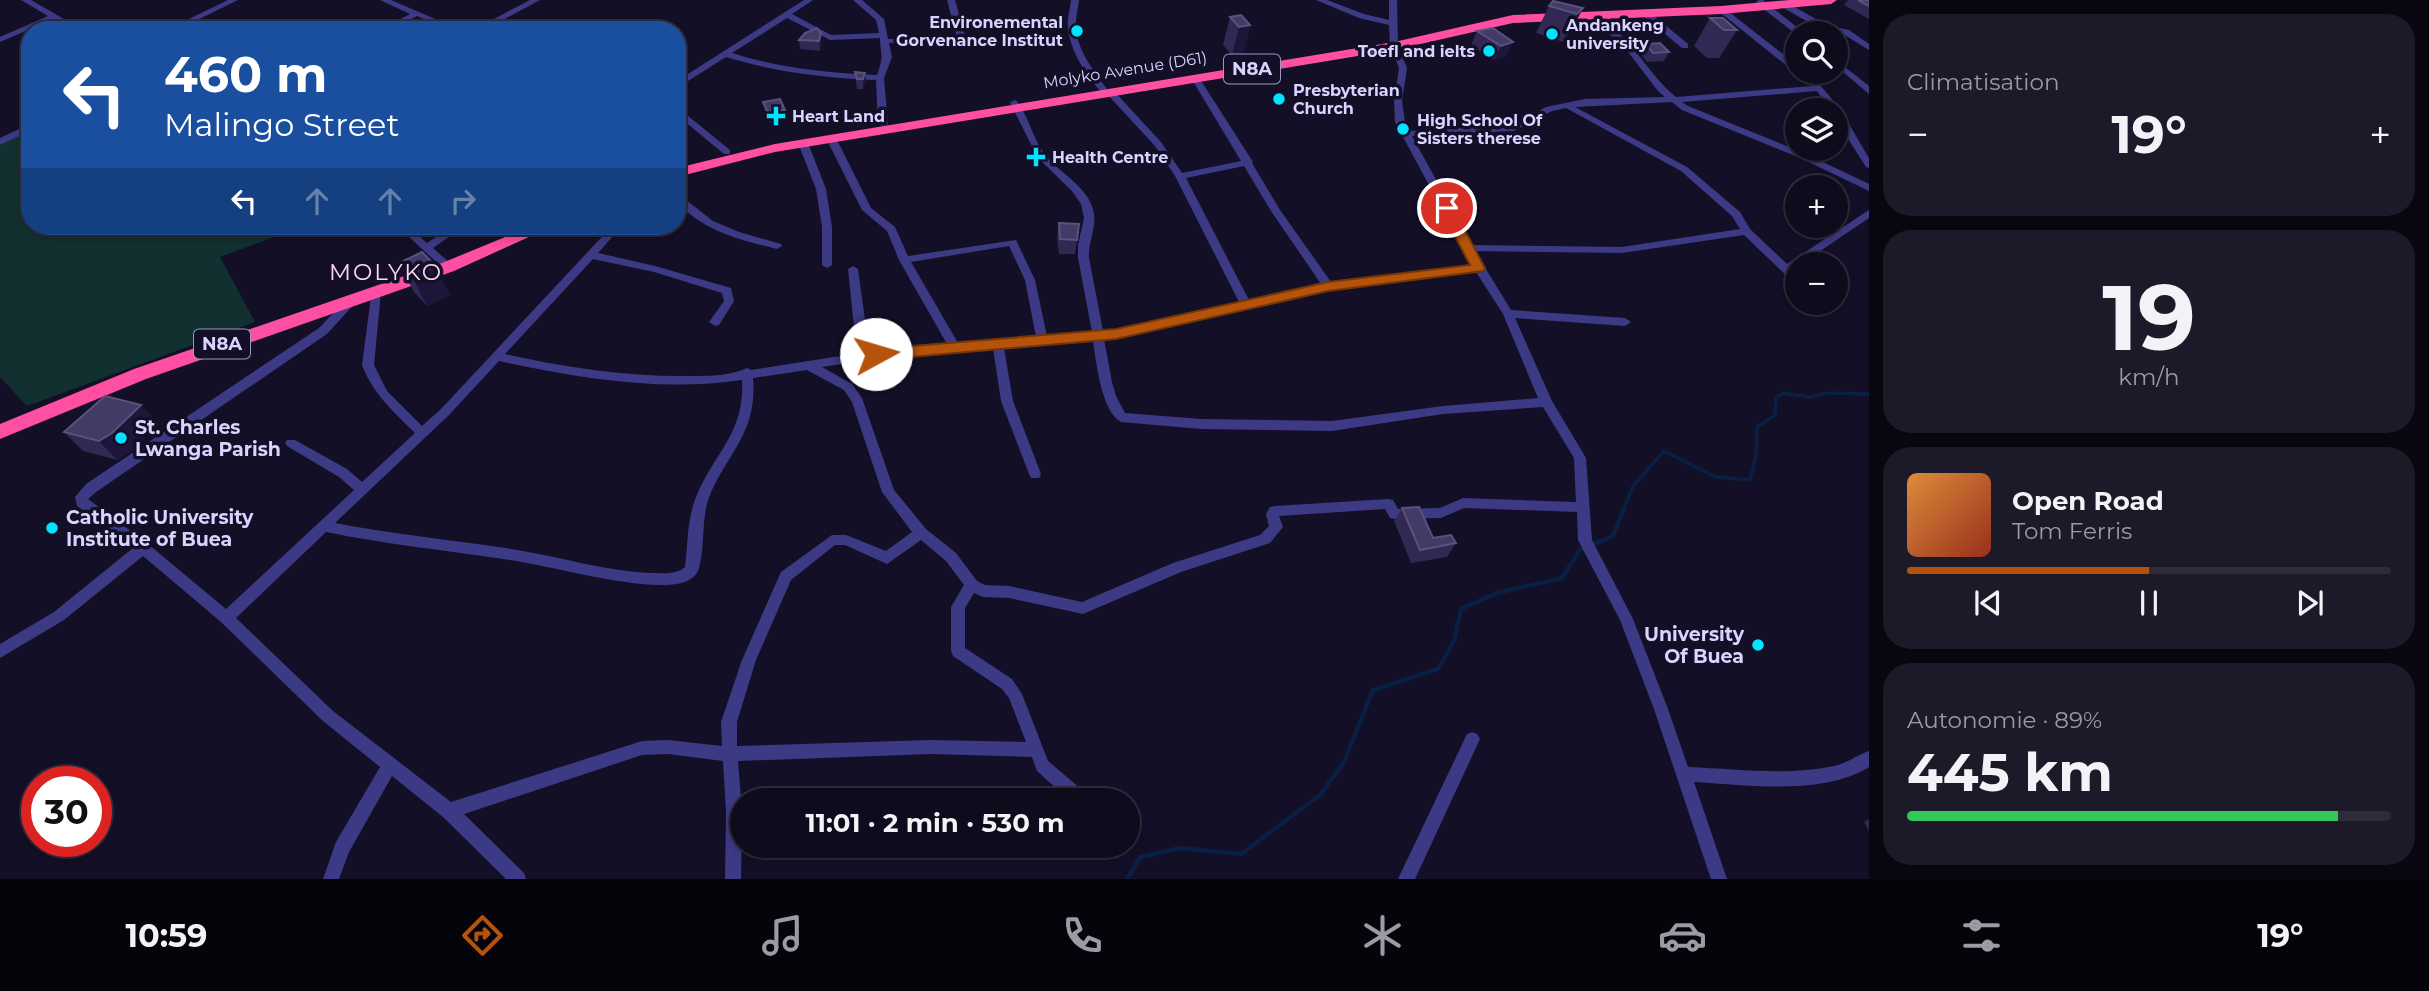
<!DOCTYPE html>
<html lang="fr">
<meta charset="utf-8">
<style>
:root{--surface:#0e0b1c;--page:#1c1929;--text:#f1f3f6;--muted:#9b9ba3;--line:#2e2b3b;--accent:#b45309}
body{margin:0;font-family:Montserrat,sans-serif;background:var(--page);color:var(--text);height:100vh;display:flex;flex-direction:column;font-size:26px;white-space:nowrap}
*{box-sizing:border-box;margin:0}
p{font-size:23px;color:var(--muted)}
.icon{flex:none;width:38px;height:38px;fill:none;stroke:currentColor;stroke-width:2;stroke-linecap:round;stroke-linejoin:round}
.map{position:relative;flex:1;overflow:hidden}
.panel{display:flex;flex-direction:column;gap:14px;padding:14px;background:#08060f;width:560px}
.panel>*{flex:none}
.hud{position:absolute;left:21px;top:21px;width:665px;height:214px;border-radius:28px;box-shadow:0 4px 10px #0003,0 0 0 2px var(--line);background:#1a4fa0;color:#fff;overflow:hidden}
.controls{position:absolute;left:1785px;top:21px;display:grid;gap:14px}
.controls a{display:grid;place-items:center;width:63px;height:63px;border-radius:50%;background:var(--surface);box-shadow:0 4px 10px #0003,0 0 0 2px var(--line);font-size:35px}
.speed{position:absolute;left:21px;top:766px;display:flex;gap:14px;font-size:35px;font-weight:700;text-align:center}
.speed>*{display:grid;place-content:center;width:91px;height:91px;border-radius:50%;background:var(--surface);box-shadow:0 4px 10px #0003,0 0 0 2px var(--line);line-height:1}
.speed .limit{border:10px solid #d22;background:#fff;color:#111}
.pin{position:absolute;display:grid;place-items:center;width:60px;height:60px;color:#fff;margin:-30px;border:4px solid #fff;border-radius:50%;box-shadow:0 2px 7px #0007}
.me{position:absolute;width:77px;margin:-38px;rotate:84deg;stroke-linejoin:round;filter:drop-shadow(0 0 5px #0008)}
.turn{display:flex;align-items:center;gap:24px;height:147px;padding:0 28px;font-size:32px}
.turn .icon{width:91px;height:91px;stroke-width:2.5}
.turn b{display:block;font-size:49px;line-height:60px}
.lanes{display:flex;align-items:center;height:66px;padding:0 28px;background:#0003;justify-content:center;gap:35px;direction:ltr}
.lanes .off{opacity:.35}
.big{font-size:52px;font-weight:700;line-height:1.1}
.panel .widget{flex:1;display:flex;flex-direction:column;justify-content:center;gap:10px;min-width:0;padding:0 24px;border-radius:28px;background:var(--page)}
.panel .dial{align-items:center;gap:0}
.dial b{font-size:91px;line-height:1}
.song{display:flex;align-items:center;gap:21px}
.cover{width:84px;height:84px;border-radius:10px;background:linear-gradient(135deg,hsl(30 70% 55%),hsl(10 70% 35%))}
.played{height:7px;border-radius:4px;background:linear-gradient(90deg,var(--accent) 50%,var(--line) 50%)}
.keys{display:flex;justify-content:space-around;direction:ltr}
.heat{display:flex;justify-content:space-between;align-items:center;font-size:38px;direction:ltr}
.charge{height:10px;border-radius:5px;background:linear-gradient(90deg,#34c759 89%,var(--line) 0)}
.trip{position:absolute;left:730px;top:788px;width:410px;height:70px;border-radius:35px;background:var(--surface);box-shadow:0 4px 10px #0003,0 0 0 2px var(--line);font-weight:700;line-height:70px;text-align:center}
.tab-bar{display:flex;height:112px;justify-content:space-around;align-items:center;background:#06040b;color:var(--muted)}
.tab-bar .icon{width:49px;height:49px}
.tab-bar .selected{color:var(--accent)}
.tab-bar b{font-size:32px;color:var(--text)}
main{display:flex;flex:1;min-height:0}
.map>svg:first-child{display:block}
.green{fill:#12302f}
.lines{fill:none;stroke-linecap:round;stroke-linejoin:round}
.stream-far1{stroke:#0a1f44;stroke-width:3.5}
.stream{stroke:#0a1f44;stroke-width:4.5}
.minor{fill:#3d3a85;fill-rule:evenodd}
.highway{fill:#ff4fa3;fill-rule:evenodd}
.wall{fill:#312854}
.shaded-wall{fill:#1d163a}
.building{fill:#433a66;stroke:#5a527e;stroke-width:2}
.route{fill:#b45309;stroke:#753606;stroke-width:2}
.poi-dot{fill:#00e5ff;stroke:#130f26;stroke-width:2.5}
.labels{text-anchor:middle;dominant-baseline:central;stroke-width:7;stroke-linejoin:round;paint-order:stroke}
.far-poi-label{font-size:16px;font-weight:bold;fill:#d9d4ff;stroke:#130f26;text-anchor:start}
.far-street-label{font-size:16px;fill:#d9d4ff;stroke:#130f26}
.shield{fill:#130f26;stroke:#9e99be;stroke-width:2}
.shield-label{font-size:18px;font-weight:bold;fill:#d9d4ff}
.poi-label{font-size:19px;font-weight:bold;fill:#d9d4ff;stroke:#130f26;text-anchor:start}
.quarter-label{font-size:23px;letter-spacing:2px;fill:#ffd6f0;stroke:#130f26}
</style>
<main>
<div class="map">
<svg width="1869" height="879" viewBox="0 0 1869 879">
<rect width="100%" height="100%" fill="#130f26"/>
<path class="green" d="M30,131V226H304L220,257L255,322L27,406L0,377V145Z"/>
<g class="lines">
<path class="stream-far1" d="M1623,511L1633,486L1664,451L1716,477L1750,480L1756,456L1757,427L1775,415L1776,397L1784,393L1809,397L1829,393L1869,394"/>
<path class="stream" d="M1127,879L1140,857L1180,848L1241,854L1321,794L1344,762L1373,690L1438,669L1454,641L1461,609L1497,593L1562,578L1580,550L1613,536L1624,509"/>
<g class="minor">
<path d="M21,0H31L83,30H73L54,19L0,42V37L48,16Z"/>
<path d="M228,0H238L177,30H166Z"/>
<path d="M380,0H391L461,30H449L417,16L390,30H379L410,14Z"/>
<path d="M530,0H540L484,30H473Z"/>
<path d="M804,0H813L792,14L831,35L879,33L876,20L853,0H862L884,19L888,39H933L956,34L947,0H955L965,36L933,43H889L892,57L884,78L888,124L883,127L878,124L876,80C825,78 775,72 726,57L677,88V81ZM787,18L830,40L880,38C880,56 885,53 877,75C827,73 779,68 732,53Z"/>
<path d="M1071,0H1079C1078,8 1076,15 1076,23C1075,48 1093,70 1107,89L1106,91H1100C1085,73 1070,51 1068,27C1067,18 1070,9 1071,0Z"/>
<path d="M1316,0H1327L1364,14L1389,20V0H1397L1398,46L1407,68L1402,101L1405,122L1409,131L1512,125L1546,107L1585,99L1665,97L1658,91L1622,44L1586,16L1585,14L1589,12C1630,31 1644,71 1676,97L1812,86L1717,10L1724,8L1797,65V72C1822,72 1856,136 1869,158V168L1866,167L1836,120V110H1830L1817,91L1682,102L1688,106L1804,153L1869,184V191L1798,157L1682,110L1672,102L1575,107L1687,167L1740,212L1750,229L1787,264L1869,210V218L1801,264H1797L1793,269L1797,273V283L1793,282L1744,235L1622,253L1475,251L1511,310L1625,318L1631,322L1625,326L1515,318L1552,401L1586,458L1592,540L1633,619L1668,709L1688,767C1736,769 1788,776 1834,766C1848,763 1857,755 1869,751V767C1823,796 1746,785 1694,782L1727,879H1711L1654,709L1620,620L1578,540L1577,512L1464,508L1441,518L1395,519L1390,518L1385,509L1279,516L1283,527L1270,543L1181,572L1083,614L1009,598L983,597L974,593L965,608V648L1012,679L1022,694L1048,761L1087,794L1089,800H1069L1037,771L1032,757L930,754L738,761L742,812L741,879H725L726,812L723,761L668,754L642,755L464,814L524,873L526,879H506L443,817L392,776L349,852L339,879H323L336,842L380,767L323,721L221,622L143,556L64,620L0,658V644L54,612L133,548L77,506L75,497L86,484L319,328L349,297L353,296L358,300L327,334L96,492L88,499L148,544L226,609L354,490L339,477L287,446L285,443L287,440H295L347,469L362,482L415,433C394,412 373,394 362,365L372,289H380L381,292L374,365L387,391L422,426L441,409L612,226H622L598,253L655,266L731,288L734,301L719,325L715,326L709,322L724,301L722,293L654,272L593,259L505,354C564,367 623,376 683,376C704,376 728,377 747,368L751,370L853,354L854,327L848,269L853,266L858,269L866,327L865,353L947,344L899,260L887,231L862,210L826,138L828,136H834L836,138L871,208L895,227L908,256L1016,240L1035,280L1047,336L1092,332L1078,258V245L1084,218L1081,204L1072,191L1038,158L1010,103L1014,100L1017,101C1029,118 1033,139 1045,155C1061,175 1090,187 1094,214C1096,229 1088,243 1089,258L1103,331L1116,330L1239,302L1175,176L1155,146L1107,94L1106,92L1110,89L1113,90L1161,142L1182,173L1241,161L1191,78L1198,76L1253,162L1252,163L1280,210L1331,282L1472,265L1395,122L1394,101L1399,68L1390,46L1389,25L1359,18ZM1566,108L1681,171L1732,216L1740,229L1622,247L1472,245L1412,136L1514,131L1552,111ZM1244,166L1271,211L1321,284L1249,300L1186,178ZM1009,246L1025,280L1036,337L958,343L911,262ZM1476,272L1503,314L1538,398L1443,406L1332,421L1201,419L1125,413L1116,396L1112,382L1104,339L1246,310L1328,290ZM1093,340C1096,361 1101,411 1121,422L1201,429L1332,431L1443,414L1543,407L1574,458L1576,502L1463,498L1440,508L1398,509L1393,500L1388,499L1275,506L1270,507L1266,514L1269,526L1260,535L1173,563L1082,602L1009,586L985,585L977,581L956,553L926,529L894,490L862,398L852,384L822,367L882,358L993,348L1001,401L1029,474L1031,478H1039L1041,474L1013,401L1004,348ZM499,361C579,378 660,392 742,380C745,434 714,452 696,497C687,519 688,544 685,567C677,575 661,573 650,573C605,571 561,557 517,550C456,540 396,535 335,523L449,415ZM807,370L844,390L852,402L882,492L912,532L886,551L846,535H832L781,572L742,660L721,722L722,746L668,740L642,741L451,802L333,711L236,618L326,532C389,545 453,551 516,561C552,566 660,597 689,580C693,578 698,573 699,568C706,542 700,515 712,490C733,447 757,430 753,378ZM921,540L946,561L964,585L951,607V651L953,656L1002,689L1009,698L1026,742L930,740L737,746V722L756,660L791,580L835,545H845L887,564Z"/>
<path d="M1759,0H1763L1804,33L1797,35L1757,4L1756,2Z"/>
<path d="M1782,3H1788L1826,25L1849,30L1869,44V50L1843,34L1820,29L1782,7Z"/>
<path d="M1641,10H1647L1688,44V48H1682L1641,14Z"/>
<path d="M1836,60L1869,86V94L1836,66Z"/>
<path d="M677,107L730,150V154H724L677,115Z"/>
<path d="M30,124V131L0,145V138Z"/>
<path d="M803,140L808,143L826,189L832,227V265L827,268L822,265V227L816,189L798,143Z"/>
<path d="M677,193L713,221L739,232L781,244L782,246L777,249C740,240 703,231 677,202Z"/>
<path d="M397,226H408L427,243L453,226H465L433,248L452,265L453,267L452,269H444Z"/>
<path d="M1813,303H1824L1825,305L1820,309L1816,308Z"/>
<path d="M1472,732L1477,734L1480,739L1415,879H1398L1467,734Z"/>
<path d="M1101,845H1118L1120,850L1118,856L1112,858L1106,856Z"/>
</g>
<g class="highway">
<path d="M1790,0H1837L1831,4L1721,14L1513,23L1394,50L775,152L677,177V168L775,144L1394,42L1513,15L1721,6Z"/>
<path d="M532,226H553L454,271L146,379L0,439V424L134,369L442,263Z"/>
</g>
</g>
<g class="wall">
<path d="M1848,0H1869V19L1844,5Z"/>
<path d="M1549,6L1583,8L1569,35L1563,42L1536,33Z"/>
<path d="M1230,17L1250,25L1243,53L1232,55L1223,45Z"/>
<path d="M1710,18L1737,30L1719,58H1707L1694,46Z"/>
<path d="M1493,28L1506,56L1494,60L1471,45L1477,31Z"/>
<path d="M805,33L822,43L820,51L800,49L799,40Z"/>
<path d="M1646,44L1669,52L1664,61L1647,62L1641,54Z"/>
<path d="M855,72L865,73L866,82L863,89H857Z"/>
<path d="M763,102L786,120L770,123L765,111Z"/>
<path d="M1059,223L1077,240L1075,254H1059L1057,238Z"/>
<path d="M399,263L450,295L427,306L414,292Z"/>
<path d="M141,405L158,424L130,452L117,460L83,451L64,432Z"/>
<path d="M1402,508L1433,538L1456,543L1447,557L1411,563L1394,521Z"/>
<path d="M1869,819V831L1864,822Z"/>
</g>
<g class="shaded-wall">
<path d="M1583,8L1569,35L1563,42L1577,14Z"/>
<path d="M1250,25L1243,53L1232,55L1239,27Z"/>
<path d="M821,33L822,43L820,51L819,41Z"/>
<path d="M1513,42L1506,56L1494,60L1501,46Z"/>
<path d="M865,73L866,82L863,89V79Z"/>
<path d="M785,110L786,120L770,123L768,113Z"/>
<path d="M436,266L450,295L427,306L412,277Z"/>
<path d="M141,405L158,424L130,452L117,460L99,441Z"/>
</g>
<g class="building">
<path d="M1858,0H1869V6Z"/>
<path d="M1553,1L1583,8L1577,14L1549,6Z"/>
<path d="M1241,15L1250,25L1239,27L1230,17Z"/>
<path d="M1710,18H1723L1737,30H1724Z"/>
<path d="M817,28L821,33L819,41L799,40L805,33Z"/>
<path d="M1493,28L1513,42L1501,46L1477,31Z"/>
<path d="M1660,43L1669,52L1653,53L1646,44Z"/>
<path d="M855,72L865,73L863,79H857Z"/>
<path d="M780,99L785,110L768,113L763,102Z"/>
<path d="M1059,223L1079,224L1077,240L1060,239Z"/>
<path d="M422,252L436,266L412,277L399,263Z"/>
<path d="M105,396L141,405L112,433L99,441L64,432Z"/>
<path d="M1419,507L1433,538L1451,535L1456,543L1420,550L1402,508Z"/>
</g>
<path class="route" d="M1442,205L1453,208L1485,268L1483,271L1328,291L1116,339L876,360L868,354L876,349L1116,329L1328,282L1470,265L1440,208Z"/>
<g class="poi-dot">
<circle cx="1077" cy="31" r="7"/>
<circle cx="1552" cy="34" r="7"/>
<circle cx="1489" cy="51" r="7"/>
<circle cx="1279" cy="99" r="7"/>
<path d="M772.5 105.5h7v7h7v7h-7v7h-7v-7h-7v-7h7z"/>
<circle cx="1403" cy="129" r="7"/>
<path d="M1032.5 146.5h7v7h7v7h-7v7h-7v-7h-7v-7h7z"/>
<circle cx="121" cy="438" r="7"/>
<circle cx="52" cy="528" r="7"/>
<circle cx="1758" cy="645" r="7"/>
</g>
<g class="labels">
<g class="far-poi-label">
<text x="1063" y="22" text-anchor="end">Environemental<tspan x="1063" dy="18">Gorvenance Institut</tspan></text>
<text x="1566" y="25">Andankeng<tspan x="1566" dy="18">university</tspan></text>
<text x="1475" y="51" text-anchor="end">Toefl and ielts</text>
<text x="1293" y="90">Presbyterian<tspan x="1293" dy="18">Church</tspan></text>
<text x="792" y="116">Heart Land</text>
<text x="1417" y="120">High School Of<tspan x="1417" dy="18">Sisters therese</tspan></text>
<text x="1052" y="157">Health Centre</text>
</g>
<g class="far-street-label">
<text transform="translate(1125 70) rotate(-9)">Molyko Avenue (D61)</text>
</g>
<g class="shield">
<rect x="1224" y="54.5" width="56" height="29" rx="5"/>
<rect x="194" y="329.5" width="56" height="29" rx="5"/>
</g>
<g class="shield-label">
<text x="1252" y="69">N8A</text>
<text x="222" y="344">N8A</text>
</g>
<g class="poi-label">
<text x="135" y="427">St. Charles<tspan x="135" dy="22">Lwanga Parish</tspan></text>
<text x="66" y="517">Catholic University<tspan x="66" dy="22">Institute of Buea</tspan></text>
<text x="1744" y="634" text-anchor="end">University<tspan x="1744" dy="22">Of Buea</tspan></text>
</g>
<g class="quarter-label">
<text x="386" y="272">MOLYKO</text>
</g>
</g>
</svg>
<div class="controls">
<a><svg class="icon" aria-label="search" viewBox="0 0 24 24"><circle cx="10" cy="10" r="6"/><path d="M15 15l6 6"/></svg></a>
<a><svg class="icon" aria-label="layers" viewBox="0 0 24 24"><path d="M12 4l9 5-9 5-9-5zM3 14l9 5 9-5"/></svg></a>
<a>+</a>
<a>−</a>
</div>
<div class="speed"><div class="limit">30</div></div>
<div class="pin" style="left:1447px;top:208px;background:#d93025"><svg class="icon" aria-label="arrive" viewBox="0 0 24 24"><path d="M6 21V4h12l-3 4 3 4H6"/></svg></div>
<svg class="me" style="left:876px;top:354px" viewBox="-20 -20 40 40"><circle r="19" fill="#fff"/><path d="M0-13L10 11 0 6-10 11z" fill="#b45309"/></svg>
<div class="trip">11:01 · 2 min · 530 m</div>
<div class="hud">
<div class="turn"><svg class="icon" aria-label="left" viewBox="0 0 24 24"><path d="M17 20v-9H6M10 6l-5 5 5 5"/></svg><div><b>460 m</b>Malingo Street</div></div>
<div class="lanes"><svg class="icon" aria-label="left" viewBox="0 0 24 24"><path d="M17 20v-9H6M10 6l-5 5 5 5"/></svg><svg class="icon off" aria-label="ahead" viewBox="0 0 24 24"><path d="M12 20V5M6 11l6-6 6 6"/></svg><svg class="icon off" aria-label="ahead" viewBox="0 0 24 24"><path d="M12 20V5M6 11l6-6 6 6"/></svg><svg class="icon off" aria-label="right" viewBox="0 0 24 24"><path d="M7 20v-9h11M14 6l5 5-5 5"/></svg></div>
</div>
</div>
<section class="panel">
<div class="widget"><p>Climatisation</p>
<div class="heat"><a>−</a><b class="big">19°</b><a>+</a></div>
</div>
<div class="widget dial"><b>19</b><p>km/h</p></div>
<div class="widget">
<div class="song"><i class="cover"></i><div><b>Open Road</b><p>Tom Ferris</p></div></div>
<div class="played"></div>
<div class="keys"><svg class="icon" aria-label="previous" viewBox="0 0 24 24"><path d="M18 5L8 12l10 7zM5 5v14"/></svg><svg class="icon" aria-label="pause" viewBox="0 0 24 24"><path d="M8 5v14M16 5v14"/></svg><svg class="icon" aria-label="next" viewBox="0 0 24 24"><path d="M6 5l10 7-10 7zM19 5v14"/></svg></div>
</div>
<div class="widget"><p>Autonomie · 89%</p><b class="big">445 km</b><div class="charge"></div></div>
</section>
</main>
<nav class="tab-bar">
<b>10:59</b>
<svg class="icon selected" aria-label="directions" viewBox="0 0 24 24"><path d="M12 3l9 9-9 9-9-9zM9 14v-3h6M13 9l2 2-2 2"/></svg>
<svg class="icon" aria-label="music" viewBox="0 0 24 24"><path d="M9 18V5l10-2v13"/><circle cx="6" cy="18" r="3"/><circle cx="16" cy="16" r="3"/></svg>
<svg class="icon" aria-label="phone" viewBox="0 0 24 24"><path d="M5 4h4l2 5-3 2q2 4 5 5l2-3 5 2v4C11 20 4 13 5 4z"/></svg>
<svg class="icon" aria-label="climate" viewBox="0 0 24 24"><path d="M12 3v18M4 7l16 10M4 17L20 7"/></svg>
<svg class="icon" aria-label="car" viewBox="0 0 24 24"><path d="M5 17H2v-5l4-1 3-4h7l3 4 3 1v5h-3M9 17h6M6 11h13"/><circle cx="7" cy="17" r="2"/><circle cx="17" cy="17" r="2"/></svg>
<svg class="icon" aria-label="filters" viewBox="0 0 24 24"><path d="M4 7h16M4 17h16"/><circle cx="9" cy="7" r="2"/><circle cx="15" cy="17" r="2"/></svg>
<b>19°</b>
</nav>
